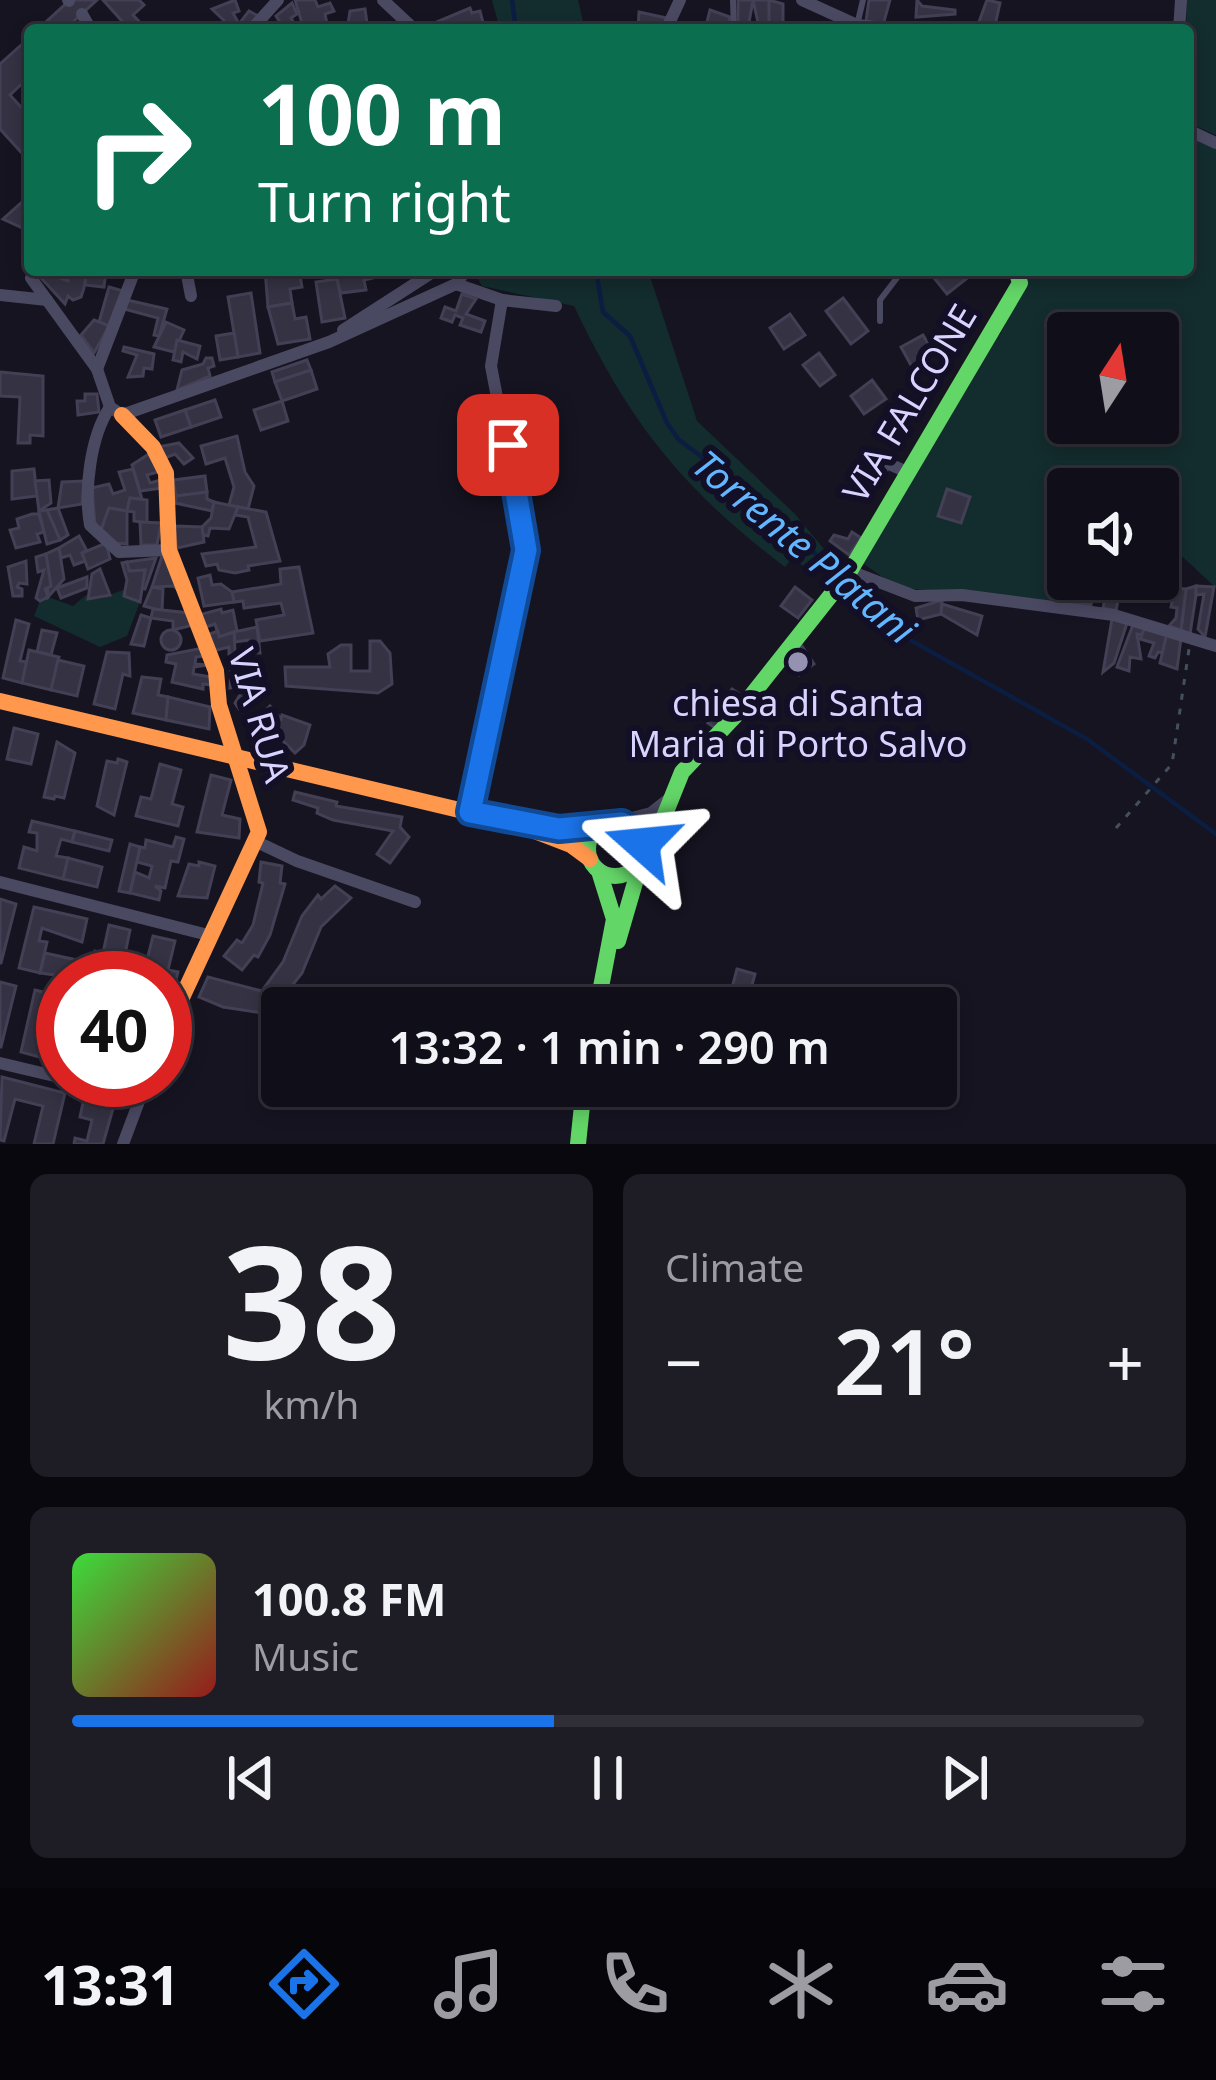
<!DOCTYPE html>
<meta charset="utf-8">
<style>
:root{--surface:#100f19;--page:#1e1d26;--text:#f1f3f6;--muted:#9c9ca2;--line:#302f38;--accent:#1a73e8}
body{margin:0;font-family:"Noto Sans",sans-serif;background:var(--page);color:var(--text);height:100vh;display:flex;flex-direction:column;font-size:45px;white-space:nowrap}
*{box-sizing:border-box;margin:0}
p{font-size:39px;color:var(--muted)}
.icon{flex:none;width:66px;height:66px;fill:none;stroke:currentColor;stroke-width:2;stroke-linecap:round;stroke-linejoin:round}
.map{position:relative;height:1144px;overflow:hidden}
.sheet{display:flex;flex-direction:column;gap:30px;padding:30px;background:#09080e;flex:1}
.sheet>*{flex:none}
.banner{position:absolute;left:24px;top:24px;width:1170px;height:252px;border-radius:12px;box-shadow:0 6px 18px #0003,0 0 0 3px var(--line);background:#0b6e4f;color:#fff;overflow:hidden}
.needle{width:78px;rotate:12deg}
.tools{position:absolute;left:1047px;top:312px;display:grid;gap:24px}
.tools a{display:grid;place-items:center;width:132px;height:132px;border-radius:12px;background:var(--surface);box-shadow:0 6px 18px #0003,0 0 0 3px var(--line);font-size:60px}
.speed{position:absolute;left:36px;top:951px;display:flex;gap:24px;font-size:60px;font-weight:700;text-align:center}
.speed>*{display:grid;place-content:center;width:156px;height:156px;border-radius:50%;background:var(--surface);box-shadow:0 6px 18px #0003,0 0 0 3px var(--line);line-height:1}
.speed .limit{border:18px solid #d22;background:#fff;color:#111}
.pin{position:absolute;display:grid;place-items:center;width:102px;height:102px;color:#fff;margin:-51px;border-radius:24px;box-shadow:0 6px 18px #0006}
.me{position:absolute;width:132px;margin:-66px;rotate:288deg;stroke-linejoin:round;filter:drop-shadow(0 0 9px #0008)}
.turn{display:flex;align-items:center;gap:42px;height:252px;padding:0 36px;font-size:54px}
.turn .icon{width:156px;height:156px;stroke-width:2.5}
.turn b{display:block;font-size:84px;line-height:102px}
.big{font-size:90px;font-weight:600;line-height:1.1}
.sheet .card{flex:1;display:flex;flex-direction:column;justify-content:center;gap:18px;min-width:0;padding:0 42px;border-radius:18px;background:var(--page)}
.sheet .dial{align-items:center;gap:0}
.dial b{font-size:156px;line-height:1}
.song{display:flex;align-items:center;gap:36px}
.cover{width:144px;height:144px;border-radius:18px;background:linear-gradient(135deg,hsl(120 70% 55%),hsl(0 70% 35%))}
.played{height:12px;border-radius:6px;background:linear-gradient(90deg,var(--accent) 45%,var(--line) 45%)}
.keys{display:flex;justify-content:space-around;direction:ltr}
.heat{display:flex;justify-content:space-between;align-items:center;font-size:66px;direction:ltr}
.sheet .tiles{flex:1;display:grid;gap:30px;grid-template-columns:1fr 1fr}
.card:last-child{grid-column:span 2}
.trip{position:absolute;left:261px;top:987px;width:696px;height:120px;border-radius:12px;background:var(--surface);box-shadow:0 6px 18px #0003,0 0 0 3px var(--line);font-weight:600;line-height:120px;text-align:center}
.dock{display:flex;height:192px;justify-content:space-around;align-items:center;background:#06060a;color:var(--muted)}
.dock .icon{width:84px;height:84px}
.dock .on{color:var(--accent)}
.dock b{font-size:54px;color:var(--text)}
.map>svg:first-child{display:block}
.green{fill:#132c2d;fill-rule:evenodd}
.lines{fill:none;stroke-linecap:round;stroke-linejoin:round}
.stream{stroke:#0b1e41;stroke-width:4.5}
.building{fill:#343243;stroke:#433f54;stroke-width:3}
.path{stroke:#44505f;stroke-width:3;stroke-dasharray:6 9;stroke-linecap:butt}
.lane{stroke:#4a4962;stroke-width:6}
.street{stroke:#4a4962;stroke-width:12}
.fast{stroke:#63d668;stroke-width:16}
.slow{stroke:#ff974d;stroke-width:16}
.route-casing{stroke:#114b97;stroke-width:30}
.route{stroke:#1a73e8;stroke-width:21}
.poi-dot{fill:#9591b1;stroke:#130f26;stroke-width:4.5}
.labels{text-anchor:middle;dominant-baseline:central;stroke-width:12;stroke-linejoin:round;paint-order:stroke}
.street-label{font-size:36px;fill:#d9d4ff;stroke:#130f26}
.poi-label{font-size:36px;fill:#d9d4ff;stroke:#130f26}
.water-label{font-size:39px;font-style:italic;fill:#62b6ff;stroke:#130f26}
</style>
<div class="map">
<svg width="1216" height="1144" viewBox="0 0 1216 1144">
<rect width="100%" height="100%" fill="#161421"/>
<g class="green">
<path d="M492,0H578L585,30H500Z"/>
<path d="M1186,0H1216V135L1188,123Z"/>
<path d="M1188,137L1216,149V588L1158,534V489H1068V558L1058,563L1049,604L897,587L858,560L996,335H1000L1025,283L1023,270H1188ZM1068,333H1158V423H1068Z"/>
<path d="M473,270H648L697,421L795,514L824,549L805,568L793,557L785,567C682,489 629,422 574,306L482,286Z"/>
<path d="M126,589L125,596L140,602L127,636L100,647L34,616L40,601L48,597L73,606L86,595L98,599Z"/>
</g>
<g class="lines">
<g class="stream">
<path d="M512,0L516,30"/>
<path d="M591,270L597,276L603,312L630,336L667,423L679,440L725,474L840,576"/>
<path d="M849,583L889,614L910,640L1087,739L1216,834"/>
</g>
</g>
<g class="building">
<path d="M70,0H97L64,30H37Z"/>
<path d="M103,0H139L144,5L133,15L147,30H130Z"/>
<path d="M235,0L239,11L233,13L239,24L249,11L258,16L246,30H234L212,9Z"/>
<path d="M295,0H315L318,7L330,3L334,11L325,14L327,24L304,30Z"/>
<path d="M738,0H753L748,28L738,29Z"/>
<path d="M753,0H769L770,27H759Z"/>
<path d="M769,0L783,4V30H769Z"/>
<path d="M869,0H890L883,25L866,21Z"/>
<path d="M917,0L922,6L955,10V14L916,17Z"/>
<path d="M987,0L1000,3L994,30H976Z"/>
<path d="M292,3L297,14L291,18L298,30H285L276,16Z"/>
<path d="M470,8L472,13L480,11L485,30H436L434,23Z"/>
<path d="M365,9L368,30H347L350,11Z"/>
<path d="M710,10L730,17L727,30H705Z"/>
<path d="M639,12L667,18L661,30H638Z"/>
<path d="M30,37V76L10,95L30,117V162L0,129V64Z"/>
<path d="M22,202L30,215L29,231L3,219Z"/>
<path d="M70,270H106L104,287L85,285L86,275Z"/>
<path d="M265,270H299L302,287L290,289L292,303L268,307Z"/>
<path d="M333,270H389V274L364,280L366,290L341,293Z"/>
<path d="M934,270H958L966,279L947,294L930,273Z"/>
<path d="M69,273L86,275L84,288L81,297L73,300L68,296L65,304L41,278L49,274L68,281Z"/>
<path d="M337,279L345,318L322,322L316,282Z"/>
<path d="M109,287L123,291L109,326L99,322Z"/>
<path d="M251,293L260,353L238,357L228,297Z"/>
<path d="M462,294L476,299L466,314L485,321L481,332L460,325L463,318L455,315L452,322L441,318L445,307L456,311Z"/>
<path d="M843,298L868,331L851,344L826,311Z"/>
<path d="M127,300L167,309L159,336L154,335L158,318L124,309Z"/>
<path d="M292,303L295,319L306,317L310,339L278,344L268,307Z"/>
<path d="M790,314L805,335L784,349L770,328Z"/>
<path d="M94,320L109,326L94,353L81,335Z"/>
<path d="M166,322L184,330L174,352L154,347Z"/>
<path d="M234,333L238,357L220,360L216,336Z"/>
<path d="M923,335L934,354L912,367L901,347Z"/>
<path d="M177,340L200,346L197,359L183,352L181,362L173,360Z"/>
<path d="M124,347L154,354L152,369L144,368L143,376L128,377L137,355L123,351Z"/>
<path d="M819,353L835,375L820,386L803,365Z"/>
<path d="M206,358H212L214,366L208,368L210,376L177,390L182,370L203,364Z"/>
<path d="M307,360L311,370L275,382L272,372Z"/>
<path d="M311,370L317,389L282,401L275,382Z"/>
<path d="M0,372L43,376V436L30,435V443H18L20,397L0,396Z"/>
<path d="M872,380L886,399L864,414L851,396Z"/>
<path d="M85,394H97L99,412L78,415L77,401H85Z"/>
<path d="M215,400L221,417L191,427L185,410Z"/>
<path d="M282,401L288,421L261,430L254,410Z"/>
<path d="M185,410L191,427L161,437L155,420Z"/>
<path d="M237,436L245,472L254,486L248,509L229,505L234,487L225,458L206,464L201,446Z"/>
<path d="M179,443L193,458L184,464L175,454L165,458L158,447Z"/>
<path d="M152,452L161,471L147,475L150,483L161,480L162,488L140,491L132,465Z"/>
<path d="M865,459L888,468L884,478L876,475L873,484L853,470Z"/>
<path d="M34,469L37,496L12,499V471Z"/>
<path d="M133,469L142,499L130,498L127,511L109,508L101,530L95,524L92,488L109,484L113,494L125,490L119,472Z"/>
<path d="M205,476L207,492L176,496L173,480Z"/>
<path d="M49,480L51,503L39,511L35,481Z"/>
<path d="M84,481L82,504L58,508L62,482Z"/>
<path d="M947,489L970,497L961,523L938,516Z"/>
<path d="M207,492V499L214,502L212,511L175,503L176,496Z"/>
<path d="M130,498L147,500V523L134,521V512L127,511Z"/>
<path d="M214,502L238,507L229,529L210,528L208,536L203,535L202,527L211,518Z"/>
<path d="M238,507L266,512L280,561L248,566L249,570L235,573L219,570L217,564L206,566L202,554L256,547L248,517L235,515Z"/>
<path d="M58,508L68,535L60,540L47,510Z"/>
<path d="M109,508L127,511V544L116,543L101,530Z"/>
<path d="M47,510L60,540L47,544L39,511Z"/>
<path d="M32,514H39L44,532L37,534L40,542L16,548L10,530L19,528L17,519Z"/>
<path d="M140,522L161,523L157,545H141Z"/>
<path d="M174,526L202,527L204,542L177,548Z"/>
<path d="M852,532L861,538L849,555L830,541L834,535L848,539Z"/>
<path d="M79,536L87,551L82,553L85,561L74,565L70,555L61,558L59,548Z"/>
<path d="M106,543L110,559L88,569L82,553Z"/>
<path d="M59,548L64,579L48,597L46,554Z"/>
<path d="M46,554L51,586L45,589L48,597L40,601L36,598L44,570L38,572L36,557Z"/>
<path d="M162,556L165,558L179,591L174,586L152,587Z"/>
<path d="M156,558L145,589L140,588L145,570L129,571L127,562Z"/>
<path d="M26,561L27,584L19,583L17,587L22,589V596H13L8,567Z"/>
<path d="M127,562L129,571L145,570L140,602L124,596L127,580L122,563Z"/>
<path d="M299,567L313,633L260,641L256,620L284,615L281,603L244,608L243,601L234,602L232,592L281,584L280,569Z"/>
<path d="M100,569L110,595L88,599L92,574Z"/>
<path d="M1158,569L1175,575L1173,595L1162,594L1164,585L1144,584L1145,579H1158Z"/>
<path d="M210,575L212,585L221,584L232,592L234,602L204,606L198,578Z"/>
<path d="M87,577V588L61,598L57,588Z"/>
<path d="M1110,579L1118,580L1116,589L1120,590L1116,611L1103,608Z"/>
<path d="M1068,580L1094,583L1091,605L1058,602Z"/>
<path d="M1196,586V595L1190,634L1181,630L1186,589Z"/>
<path d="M1196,586L1214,587L1205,637L1198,629L1204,594L1196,595Z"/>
<path d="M152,587L163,589L162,611L144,606Z"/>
<path d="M795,587L812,600L798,618L781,606Z"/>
<path d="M1175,588L1186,589L1181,630L1169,626L1176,618L1177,608L1171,607Z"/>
<path d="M942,600L941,614L918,620L916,608Z"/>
<path d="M942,604L982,616L977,635L941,614Z"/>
<path d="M153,609L189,613L193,625L173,630V621L151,618Z"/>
<path d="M221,609L222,613L233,610L237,631L219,637L215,624L203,628L199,615Z"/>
<path d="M141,615L151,618L144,646L131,644Z"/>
<path d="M1112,619L1127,623L1114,663L1103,672Z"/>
<path d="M16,620L29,624L20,661L27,662L22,683L3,678Z"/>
<path d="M1133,625L1145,627L1142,635L1137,634L1141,659L1130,657L1129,671L1117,667Z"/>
<path d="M257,627L260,653L241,652L248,649V640L235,642L234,632Z"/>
<path d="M1145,627L1167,633L1163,653L1158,652L1155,658L1149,656L1154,643L1140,639Z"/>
<circle cx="171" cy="640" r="10"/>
<path d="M42,630L57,633L51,655L37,652Z"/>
<path d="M218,631L219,637L234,632L235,653L229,654V647L213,651L207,635Z"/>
<path d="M1167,633L1181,638L1177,669L1160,663Z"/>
<path d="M370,641H380L390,653L392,684L378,693L286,686L285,667H330L328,654L341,645H351V671H370Z"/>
<path d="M802,646L814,664L799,675L781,661Z"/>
<path d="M203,648L204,656L196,657L195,664L208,665L194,667L193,674L211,677L212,685L203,684V689L172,682L176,664L166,662L167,655Z"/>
<path d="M29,650L59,657L51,690L22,683Z"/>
<path d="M107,652L129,653L130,676L123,674L115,709L94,704Z"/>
<path d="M58,660L84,666L77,696L51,690Z"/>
<path d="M231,667L252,668L260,674L257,697L239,709L235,703L246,685L230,688Z"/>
<path d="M142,677L161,679L158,695L168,697L166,720L133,713Z"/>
<path d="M732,689L741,695L717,729L708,723Z"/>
<path d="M168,697L210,707L209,729L166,720Z"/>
<path d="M270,706L281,719L282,715L310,725L304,745L295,753L277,735L265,741L250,724Z"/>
<path d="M14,728L38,734L31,764L7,759Z"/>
<path d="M57,742L75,753L64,798L55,796L54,799L44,797Z"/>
<path d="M118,759L127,762L114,815L97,806L107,761L117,763Z"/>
<path d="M160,764L181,770L172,804L183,807L178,826L136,816L141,797L151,799Z"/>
<path d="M211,775L231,780L222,815L240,819L239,838L197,832Z"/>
<path d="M295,792L337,802L336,806L402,817L400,827L409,837L390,863L377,854L393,831L333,820L317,813L318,808L293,800Z"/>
<path d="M32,821L75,831L72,842L61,839L56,856L68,858L63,879L19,868L24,847L37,851V833L29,832Z"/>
<path d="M75,831L112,840L109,851L72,842Z"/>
<path d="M176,837L184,839L178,862L171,861L165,888L155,886L161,891L159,900L130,893L135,872L149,878L152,866L137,862L140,847L145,848L146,840L173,847Z"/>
<path d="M130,844L140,847L130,893L119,891Z"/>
<path d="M68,858L102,867L97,887L63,879Z"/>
<path d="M199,862L215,866L207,898L178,896L189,864L199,866Z"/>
<path d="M261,862L282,866L280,883L285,884L270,935L258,957L254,955L242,970L224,956L237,940L242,943L253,925L263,883L259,882Z"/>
<path d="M335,886L351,898L321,927L302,973L270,1014L223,1007L199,997L208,977L262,991L283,962L302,916L318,895L321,899Z"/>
<path d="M0,899L16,904L1,963H0Z"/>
<path d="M34,907L87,919L82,942L42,928L39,941L47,942L40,973L19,968Z"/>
<path d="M109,925L130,930L124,959L146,964L153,936L175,941L168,970L178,972L173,992L165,990V978H113L90,973L95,951L103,953Z"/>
<path d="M45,953L81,961L77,978L40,973Z"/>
<path d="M737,969L755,974L747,1004L729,999Z"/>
<path d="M0,982L16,986L1,1047H0Z"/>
<path d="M35,990L63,997L50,1060L21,1052Z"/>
<path d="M2,1077L65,1093L53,1144H34L43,1106L15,1099L4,1141L0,1140Z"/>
<path d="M84,1098L114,1105L103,1144H74L75,1138L87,1141L92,1120L80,1117Z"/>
</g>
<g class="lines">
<path class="path" d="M1116,828L1172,764L1189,649"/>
<g class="lane">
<path d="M733,0L734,30"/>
<path d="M858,21L863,0"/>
<path d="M880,321V300L903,270"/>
</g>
<g class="street">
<path d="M68,0L69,1"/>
<path d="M383,0L415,30"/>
<path d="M802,0L857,25L905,30"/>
<path d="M82,14L91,30"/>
<path d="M251,30L278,0"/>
<path d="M666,30L680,0"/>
<path d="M1179,30L1181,0"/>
<path d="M1188,130L1216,143"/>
<path d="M186,270L191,296"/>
<path d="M31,278L97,369L110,407L122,415L329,342L456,284L466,270"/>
<path d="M456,284L502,300L556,306"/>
<path d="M0,295L47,300"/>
<path d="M343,330L436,270"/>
<path d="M97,369L135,270"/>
<path d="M110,407C90,437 84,491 90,525L119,552L169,550"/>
<path d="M878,459L907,472"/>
<path d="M850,571L915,596L962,595L1114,615L1216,646"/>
<path d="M470,813L526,549L491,366L502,300"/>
<path d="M616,822L651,813L670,798"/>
<path d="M257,842L297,861L415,902"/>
<path d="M0,882L212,936"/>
<path d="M0,1063L63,1078"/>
<path d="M73,1080L140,1096"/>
<path d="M123,1144L147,1080"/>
</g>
<g class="fast">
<circle cx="615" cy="849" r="27"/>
<path d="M637,865L651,849L682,772L736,715L850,571L1020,283L1016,270"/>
<path d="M618,941L641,862"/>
<path d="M597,1008L614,919L599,871"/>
<path d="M578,1144L584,1086"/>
</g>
<g class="slow">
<path d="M122,415L153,447L166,473L169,550L216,671L219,705L259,832L165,1034"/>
<path d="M0,701L514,823L571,845L590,859"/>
<path d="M545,827L601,826"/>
</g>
</g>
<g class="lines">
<g class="route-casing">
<path id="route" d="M508,445L526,550L470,812L559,829L622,823L637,832L642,844"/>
</g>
<use href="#route" class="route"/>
</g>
<circle class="poi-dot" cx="798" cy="662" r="12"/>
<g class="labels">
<g class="street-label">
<text transform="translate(909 403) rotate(-59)">VIA FALCONE</text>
<text transform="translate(260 715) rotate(74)">VIA RUA</text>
</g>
<g class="poi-label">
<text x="798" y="702">chiesa di Santa<tspan x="798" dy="41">Maria di Porto Salvo</tspan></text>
</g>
<g class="water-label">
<text transform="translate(805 546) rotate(40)">Torrente Platani</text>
</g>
</g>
</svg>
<div class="tools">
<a><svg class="needle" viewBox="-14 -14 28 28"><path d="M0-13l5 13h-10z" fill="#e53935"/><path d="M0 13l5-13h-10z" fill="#9c9ca2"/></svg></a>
<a><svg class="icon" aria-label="sound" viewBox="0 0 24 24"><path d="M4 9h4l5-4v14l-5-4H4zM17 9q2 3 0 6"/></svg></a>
</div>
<div class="speed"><div class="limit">40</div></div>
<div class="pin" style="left:508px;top:445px;background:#d93025"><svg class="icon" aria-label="arrive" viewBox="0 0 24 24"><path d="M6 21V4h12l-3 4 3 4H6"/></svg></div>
<svg class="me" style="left:642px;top:844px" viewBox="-20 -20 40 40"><path d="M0-17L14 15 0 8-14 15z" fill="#1a73e8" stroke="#fff" stroke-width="4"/></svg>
<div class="trip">13:32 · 1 min · 290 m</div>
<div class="banner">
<div class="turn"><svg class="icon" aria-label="right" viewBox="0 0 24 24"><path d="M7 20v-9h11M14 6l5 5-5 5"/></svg><div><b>100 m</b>Turn right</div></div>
</div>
</div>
<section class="sheet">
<div class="tiles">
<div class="card dial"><b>38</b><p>km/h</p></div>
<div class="card"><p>Climate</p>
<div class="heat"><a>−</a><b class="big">21°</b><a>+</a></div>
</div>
<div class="card">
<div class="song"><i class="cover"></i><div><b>100.8 FM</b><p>Music</p></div></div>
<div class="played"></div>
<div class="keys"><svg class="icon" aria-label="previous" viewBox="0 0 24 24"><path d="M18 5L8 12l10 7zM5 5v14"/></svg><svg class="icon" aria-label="pause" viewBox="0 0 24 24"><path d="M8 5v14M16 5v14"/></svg><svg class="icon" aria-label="next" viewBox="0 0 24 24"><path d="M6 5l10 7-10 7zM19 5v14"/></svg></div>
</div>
</div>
</section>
<nav class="dock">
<b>13:31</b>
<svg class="icon on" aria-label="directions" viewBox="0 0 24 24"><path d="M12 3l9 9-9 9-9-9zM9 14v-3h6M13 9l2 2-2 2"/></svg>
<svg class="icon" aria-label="music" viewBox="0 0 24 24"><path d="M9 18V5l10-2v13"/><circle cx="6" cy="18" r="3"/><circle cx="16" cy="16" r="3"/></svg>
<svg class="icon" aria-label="phone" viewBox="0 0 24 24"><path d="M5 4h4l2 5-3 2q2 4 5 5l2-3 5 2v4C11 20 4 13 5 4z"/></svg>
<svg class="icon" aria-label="climate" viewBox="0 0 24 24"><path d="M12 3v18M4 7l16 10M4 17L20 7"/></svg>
<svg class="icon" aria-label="car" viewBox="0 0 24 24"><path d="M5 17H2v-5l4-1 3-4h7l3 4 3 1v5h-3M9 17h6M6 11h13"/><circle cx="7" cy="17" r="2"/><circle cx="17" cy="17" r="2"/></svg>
<svg class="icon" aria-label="filters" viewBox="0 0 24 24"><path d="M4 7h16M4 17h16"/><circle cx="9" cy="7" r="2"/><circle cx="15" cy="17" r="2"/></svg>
</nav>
